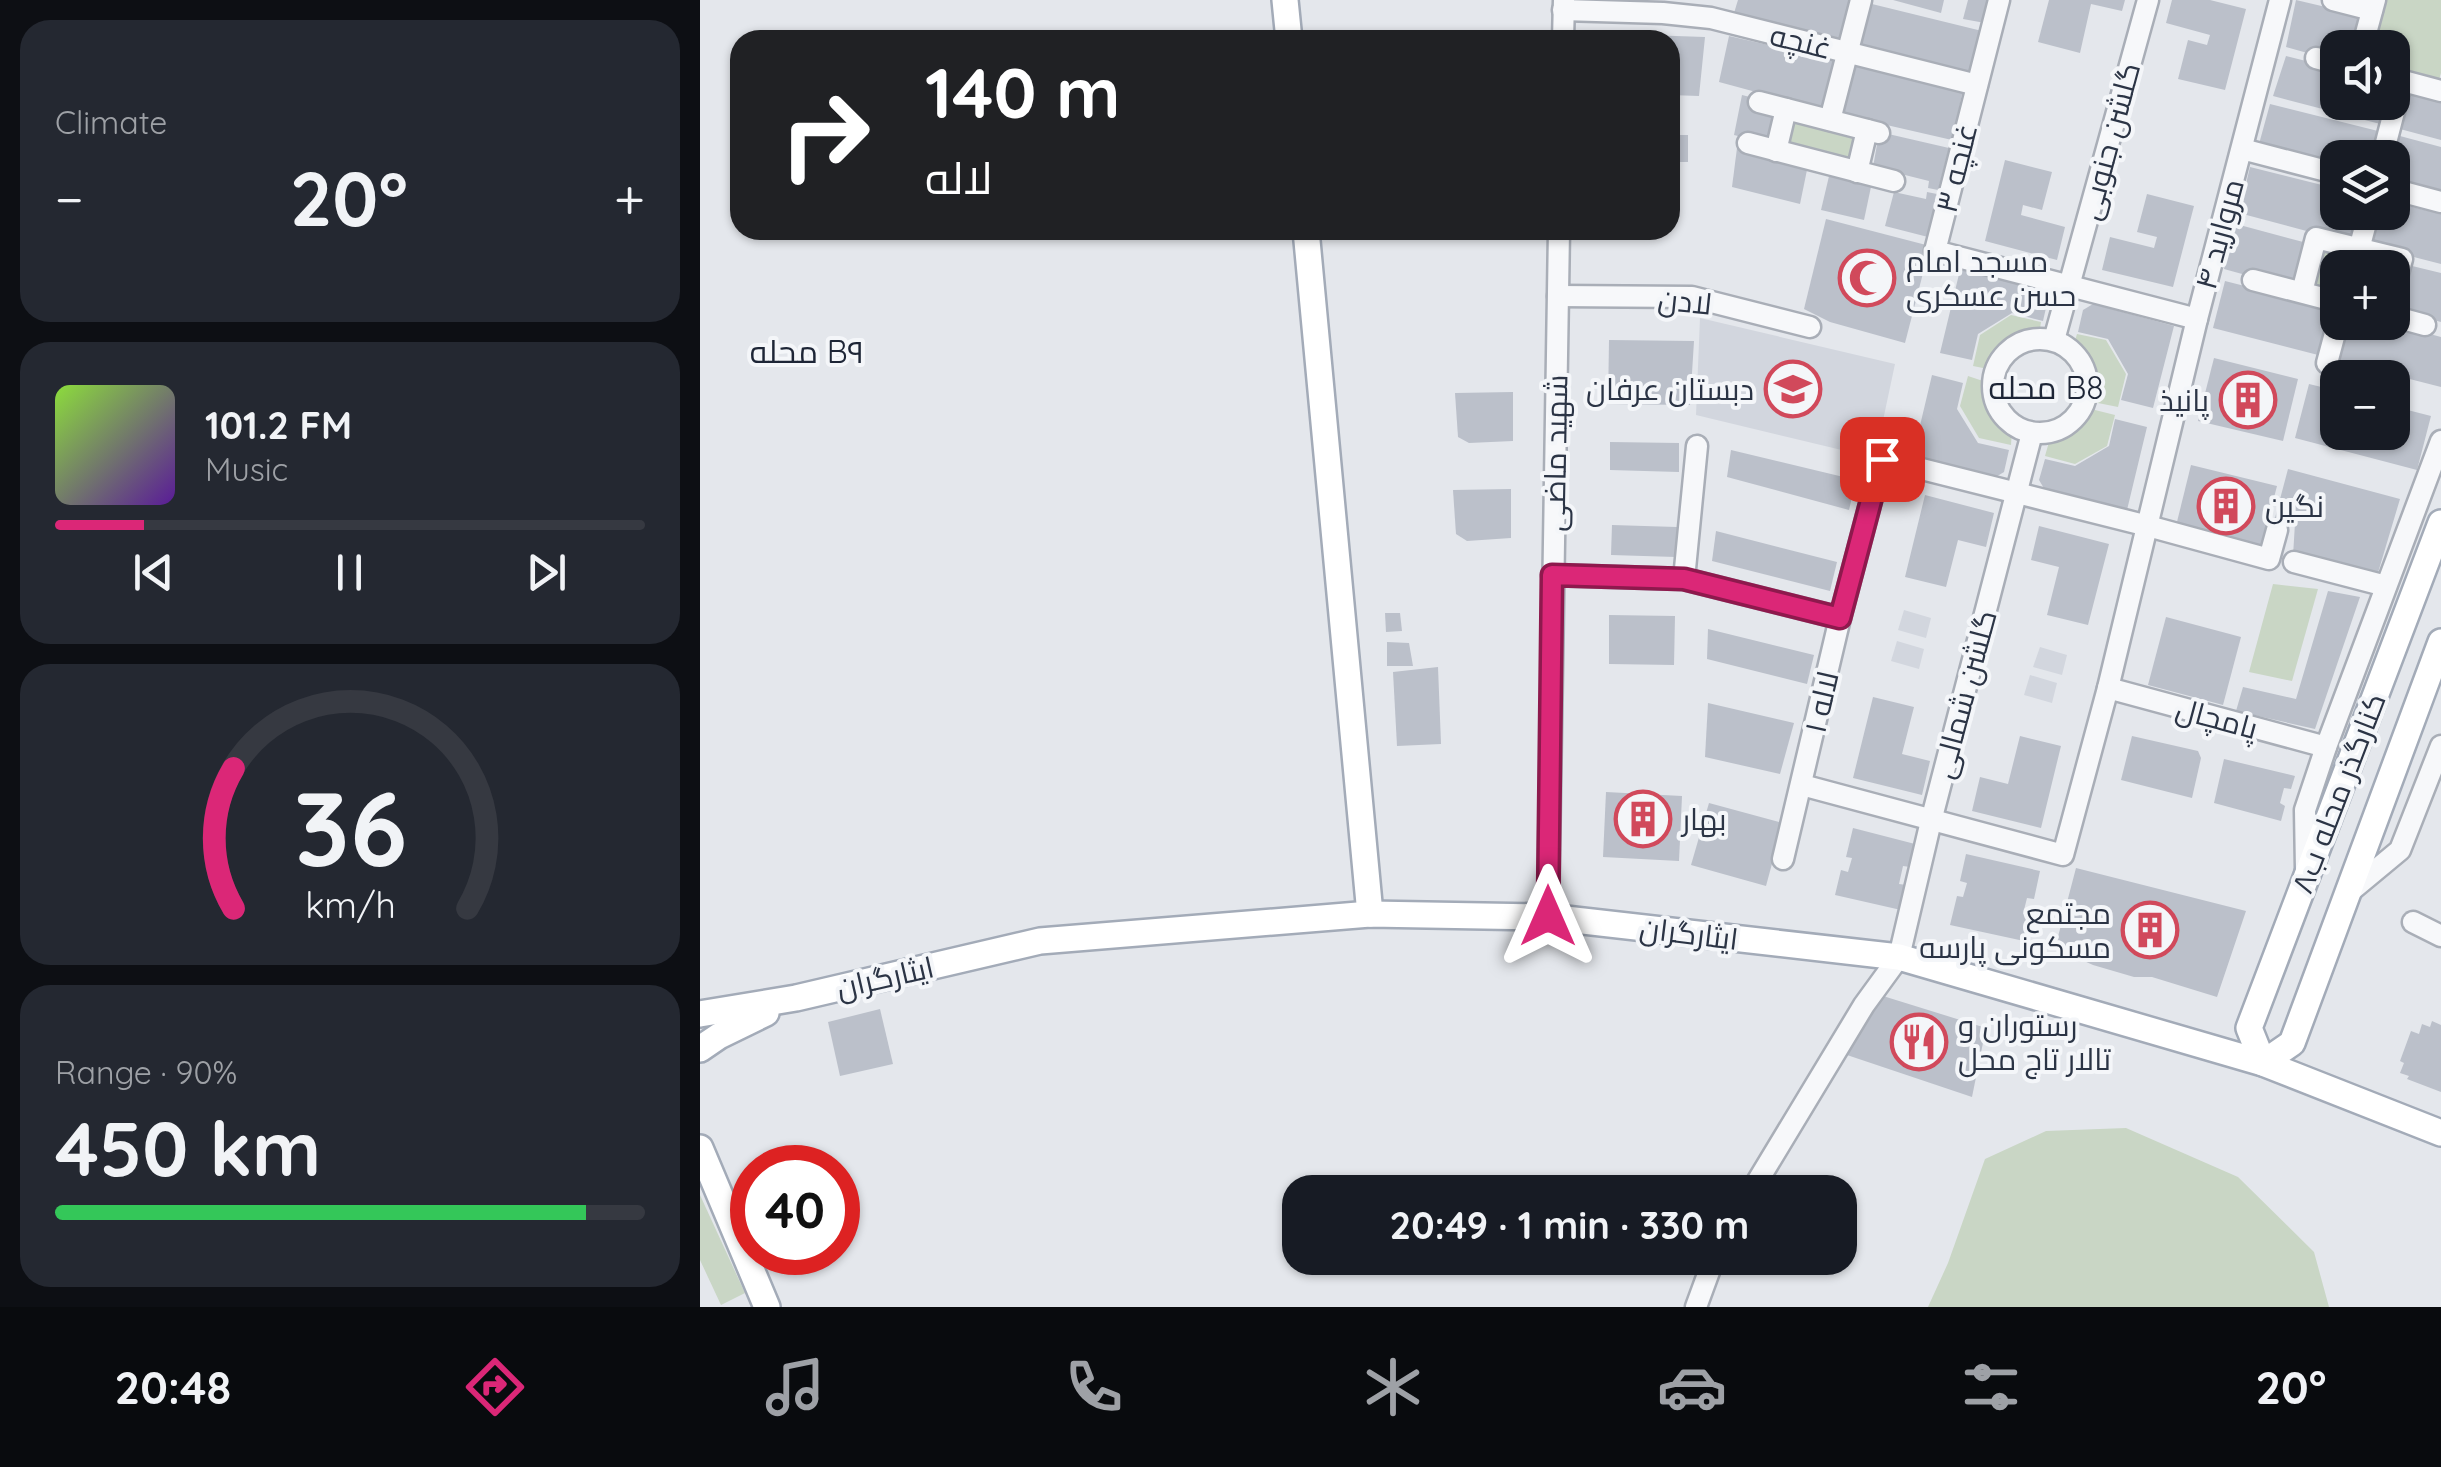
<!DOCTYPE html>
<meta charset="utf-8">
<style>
:root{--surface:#171b24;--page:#242831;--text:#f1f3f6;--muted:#9ea1a6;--line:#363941;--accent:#db2777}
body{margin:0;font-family:Quicksand,Cairo,sans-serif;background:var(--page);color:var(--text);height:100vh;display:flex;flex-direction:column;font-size:38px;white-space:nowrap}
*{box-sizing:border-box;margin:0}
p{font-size:32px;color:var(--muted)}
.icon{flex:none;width:55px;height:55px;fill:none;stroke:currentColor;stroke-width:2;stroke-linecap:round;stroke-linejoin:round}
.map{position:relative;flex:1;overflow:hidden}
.drawer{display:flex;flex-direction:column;gap:20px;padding:20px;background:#0d0f14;width:700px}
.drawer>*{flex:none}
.guide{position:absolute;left:30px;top:30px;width:950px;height:210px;border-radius:30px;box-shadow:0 2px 8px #0004;background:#202124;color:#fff;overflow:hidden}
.buttons{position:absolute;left:1620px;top:30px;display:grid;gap:20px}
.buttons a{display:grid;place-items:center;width:90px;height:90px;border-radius:20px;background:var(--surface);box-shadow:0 2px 8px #0004;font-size:50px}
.speed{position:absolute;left:30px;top:1145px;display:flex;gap:20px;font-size:50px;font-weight:700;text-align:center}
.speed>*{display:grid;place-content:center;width:130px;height:130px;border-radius:50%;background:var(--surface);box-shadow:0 2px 8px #0004;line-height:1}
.speed .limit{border:15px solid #d22;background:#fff;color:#111}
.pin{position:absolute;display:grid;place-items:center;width:85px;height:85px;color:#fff;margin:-42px;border-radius:20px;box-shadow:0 5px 15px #0006}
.me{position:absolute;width:110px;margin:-55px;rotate:0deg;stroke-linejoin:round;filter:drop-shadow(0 0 8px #0008)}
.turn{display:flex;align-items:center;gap:35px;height:210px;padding:0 30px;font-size:45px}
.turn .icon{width:130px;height:130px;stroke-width:2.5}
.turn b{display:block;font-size:70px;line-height:85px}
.big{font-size:75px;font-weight:700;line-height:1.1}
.drawer .tile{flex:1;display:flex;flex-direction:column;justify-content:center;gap:15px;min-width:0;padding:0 35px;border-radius:30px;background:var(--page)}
.drawer .dial{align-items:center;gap:0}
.dial svg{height:260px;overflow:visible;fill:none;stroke:var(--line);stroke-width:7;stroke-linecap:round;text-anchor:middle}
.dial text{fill:var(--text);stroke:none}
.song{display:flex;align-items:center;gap:30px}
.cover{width:120px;height:120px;border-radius:15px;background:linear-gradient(135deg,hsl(90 70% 55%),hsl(270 70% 35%))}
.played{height:10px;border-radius:5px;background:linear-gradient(90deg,var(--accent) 15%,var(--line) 15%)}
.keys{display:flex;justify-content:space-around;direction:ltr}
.heat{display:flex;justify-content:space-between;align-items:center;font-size:55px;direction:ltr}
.charge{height:15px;border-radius:8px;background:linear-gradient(90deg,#34c759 90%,var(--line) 0)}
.trip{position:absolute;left:582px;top:1175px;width:575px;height:100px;border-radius:30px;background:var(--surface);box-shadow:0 2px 8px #0004;font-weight:700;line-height:100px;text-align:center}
.menu{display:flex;height:160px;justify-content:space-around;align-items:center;background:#090b0e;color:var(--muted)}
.menu .icon{width:70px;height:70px}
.menu .on{color:var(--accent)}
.menu b{font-size:45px;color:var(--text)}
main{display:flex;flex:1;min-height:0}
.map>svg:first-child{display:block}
.built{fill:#d2d6de}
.green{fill:#c9d6c5}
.building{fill:#bbc0ca}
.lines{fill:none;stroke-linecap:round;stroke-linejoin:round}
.minor-casing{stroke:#a9aeb7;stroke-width:25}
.major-casing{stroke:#a3abb8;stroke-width:30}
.minor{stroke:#f7f8fa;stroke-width:20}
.major{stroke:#fff;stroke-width:25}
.route-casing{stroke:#8e194d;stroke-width:25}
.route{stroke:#db2777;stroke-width:18}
.labels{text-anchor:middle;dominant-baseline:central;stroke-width:8;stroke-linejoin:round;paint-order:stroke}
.street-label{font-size:30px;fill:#2b3445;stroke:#f4f6f9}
.poi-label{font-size:30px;fill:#2b3445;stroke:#f4f6f9;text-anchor:start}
.neighbourhood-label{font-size:32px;fill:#1d2536;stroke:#f4f6f9}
</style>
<main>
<section class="drawer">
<div class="tile"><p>Climate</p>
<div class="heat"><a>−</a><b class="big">20°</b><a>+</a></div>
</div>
<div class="tile">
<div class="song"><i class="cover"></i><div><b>101.2 FM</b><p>Music</p></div></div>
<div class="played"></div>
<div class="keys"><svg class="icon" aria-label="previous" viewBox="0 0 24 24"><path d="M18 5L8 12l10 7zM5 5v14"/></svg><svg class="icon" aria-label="pause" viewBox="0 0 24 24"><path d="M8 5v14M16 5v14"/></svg><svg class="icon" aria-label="next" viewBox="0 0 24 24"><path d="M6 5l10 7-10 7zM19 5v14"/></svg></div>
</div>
<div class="tile dial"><svg viewBox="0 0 100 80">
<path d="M14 69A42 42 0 1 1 86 69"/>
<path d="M14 69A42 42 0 0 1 14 26" stroke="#db2777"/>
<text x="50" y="56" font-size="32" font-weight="700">36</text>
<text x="50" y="72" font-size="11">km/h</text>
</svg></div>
<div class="tile"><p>Range · 90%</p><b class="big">450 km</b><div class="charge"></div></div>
</section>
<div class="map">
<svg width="1741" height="1307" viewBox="0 0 1741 1307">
<rect width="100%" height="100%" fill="#e4e7ec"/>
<g class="built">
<path d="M1000,318L1195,364L1175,458L996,415Z"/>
<path d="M1204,610L1231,618L1226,638L1198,630Z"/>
<path d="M1197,641L1224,649L1219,669L1191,661Z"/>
<path d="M1340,647L1367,655L1362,675L1333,667Z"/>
<path d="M1330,675L1357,683L1352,703L1324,695Z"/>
</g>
<g class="green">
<path d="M1684,0H1741V73L1738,83L1693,71L1692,48H1672Z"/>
<path d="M1088,113L1161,132L1153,167L1080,149Z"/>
<path d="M1621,245L1688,262L1687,267L1638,268L1637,292L1611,285Z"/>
<path d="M1311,315L1341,322L1339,335C1317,338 1303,350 1293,370L1273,366L1280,335Z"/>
<path d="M1377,334L1406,340L1426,374L1418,407L1393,402C1401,374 1394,364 1373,347Z"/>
<path d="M1268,376L1289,383C1288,404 1297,417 1312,430L1311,445L1279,438L1260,406Z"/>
<path d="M1391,409L1415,415L1407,446L1375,464L1345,456L1351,435C1373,437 1383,429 1391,409Z"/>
<path d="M1573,584L1618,589L1592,681L1549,672Z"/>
<path d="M1426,1128L1538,1177L1614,1252L1629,1307H1228L1248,1263L1285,1159L1346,1131Z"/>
<path d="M0,1195L45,1293L21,1305L0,1260Z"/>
</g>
<g class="building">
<path d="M1038,0H1155L1145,42L1034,13Z"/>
<path d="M1193,0H1244L1241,13Z"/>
<path d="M1268,0H1291L1285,23L1263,19Z"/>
<path d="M1349,0H1425L1422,11L1391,4L1380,53L1338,42Z"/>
<path d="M1472,0H1510L1546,9L1525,90L1478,79L1488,40L1507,45L1510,35L1466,23Z"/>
<path d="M1596,0L1664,16L1655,48H1638V53L1613,48L1611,54L1586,47Z"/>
<path d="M1172,4L1282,31L1272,73L1161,44Z"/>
<path d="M917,34L1005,37L999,96L970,95V40H917Z"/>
<path d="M1029,36L1138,61L1127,111L1019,82Z"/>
<path d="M1586,56L1638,69V102H1689L1684,125L1573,96Z"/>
<path d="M1154,66L1263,90L1252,140L1143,115Z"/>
<path d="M1713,89L1741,96V140L1700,129Z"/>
<path d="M1042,95L1054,98L1075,114L1070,138L1053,133L1050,139L1034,135Z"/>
<path d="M1570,104L1682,132L1675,158H1638V164L1559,144Z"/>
<path d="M1184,133L1249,148L1238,190L1228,188L1229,181L1173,167L1178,139Z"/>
<rect x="970" y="135" width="18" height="27"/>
<path d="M1700,136L1741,147V191L1692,178V160Z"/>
<path d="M1037,148L1108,165L1100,204L1032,187Z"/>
<path d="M1305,160L1352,172L1342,210L1323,205L1321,215L1365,227L1357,260L1285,241Z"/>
<path d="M1550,167L1638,189V212H1664L1655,244L1539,213Z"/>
<path d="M1130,172L1172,182L1164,220L1121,210Z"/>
<path d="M1194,192L1226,199L1227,192L1237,194L1228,237L1185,226Z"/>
<path d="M1447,194L1494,206L1473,287L1402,270L1410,237L1454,248L1457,237L1437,232Z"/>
<path d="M1692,202L1741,214V264L1671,246L1679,212H1692Z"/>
<path d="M1126,219L1230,246L1205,343L1130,322L1104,309Z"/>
<path d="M1536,224L1607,243L1595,282L1553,277L1524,269Z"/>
<path d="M1708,265L1741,273V322L1696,310Z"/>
<path d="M1260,270L1342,289L1348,299L1343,321L1312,313L1278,334L1272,360L1240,353Z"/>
<path d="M1525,281L1635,309L1622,356L1513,328Z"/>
<path d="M1393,304L1474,326L1453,408L1421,400L1428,374L1408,339L1378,332L1383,310Z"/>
<path d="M1648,322H1685L1741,337V387L1639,361Z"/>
<path d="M909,340L994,341L990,405L908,404Z"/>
<path d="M1514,358L1598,379L1583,441L1498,421Z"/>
<path d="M1232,375L1263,383L1257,409L1278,443L1309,450L1304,472L1294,478L1213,455Z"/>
<path d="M1609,384L1638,391V432H1692V406L1731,416L1717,470L1595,438Z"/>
<path d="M813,392V441L769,443L758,437L755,393Z"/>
<path d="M1415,419L1447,427L1427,510L1345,490L1339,480L1345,459L1375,466L1409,446Z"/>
<path d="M910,442L979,443V472L910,470Z"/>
<path d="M1031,450L1156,480L1149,510L1027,477Z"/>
<path d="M1491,465L1577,486L1560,551L1476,526Z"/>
<path d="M1588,469L1700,499L1677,576L1593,556L1595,523L1575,518Z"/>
<path d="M811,489V538L767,541L756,534L753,490Z"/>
<path d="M1225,495L1294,513L1286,547L1258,540L1246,587L1205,577Z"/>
<path d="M912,525L977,527L976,557L911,555Z"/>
<path d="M1339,526L1409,544L1388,625L1347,615L1359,567L1331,560Z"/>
<path d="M1016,531L1137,562L1130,591L1012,561Z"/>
<path d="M1628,591L1660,597L1615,729L1536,711L1543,687L1596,699Z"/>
<path d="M685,613H700L702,631L686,632Z"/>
<path d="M909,615L975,616L974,665L909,664Z"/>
<path d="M1466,617L1541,637L1523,705L1448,685Z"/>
<path d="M1008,629L1114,655L1107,684L1007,659Z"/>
<path d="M687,642L709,643L713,666H687Z"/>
<path d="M738,667L741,744L697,746L693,672Z"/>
<path d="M1173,697L1214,707L1202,754L1230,761L1222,795L1153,778Z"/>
<path d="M1008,703L1094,723L1080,774L1005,757Z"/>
<path d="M1320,736L1361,746L1341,828L1272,811L1280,777L1308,784Z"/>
<path d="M1432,736L1498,751L1501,758L1492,798L1421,780Z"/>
<path d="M1524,759L1595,776L1591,789L1584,788L1580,803L1585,806L1581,821L1514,803Z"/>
<path d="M906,792L982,796L979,861L903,857Z"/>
<path d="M1009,803L1083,823L1066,886L991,865Z"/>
<path d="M1153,828L1215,844L1210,867L1203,866L1199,884L1207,885L1201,910L1135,895L1141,870L1148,872L1152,858L1146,857Z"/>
<path d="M1266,854L1340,871L1334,899L1327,898L1323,914L1330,916L1324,941L1250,925L1257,896L1263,897L1267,883L1260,881Z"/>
<path d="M1376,868L1546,911L1517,997L1452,977H1434L1393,965L1355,948Z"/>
<path d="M1183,996L1286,1028L1272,1097L1147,1055Z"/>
<path d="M180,1009L193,1064L140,1076L128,1022Z"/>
<path d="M1732,1021L1741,1025V1092L1707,1079L1709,1076L1700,1073L1704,1063L1700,1061L1711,1031L1719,1034L1722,1024L1730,1027Z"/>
</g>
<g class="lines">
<g class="minor-casing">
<g id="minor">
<path d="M1299,0L1235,251L1497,319"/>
<path d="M1633,0L1672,10"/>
<path d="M863,10L963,13L1011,18L1277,85"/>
<path d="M863,40L864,0"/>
<path d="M1662,48L1675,0"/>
<path d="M1616,58L1638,64"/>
<path d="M1692,78L1741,91"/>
<path d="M1059,102L1179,133"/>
<path d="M1130,120L1161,0"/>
<path d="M1048,143L1194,181"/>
<path d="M1542,149L1638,174"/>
<path d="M1076,151L1086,109"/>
<path d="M1682,158L1702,81"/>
<path d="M1157,172L1167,130"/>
<path d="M1692,189L1741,202"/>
<path d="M1659,249L1669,212"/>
<path d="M1553,280L1638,302"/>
<path d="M1602,292L1616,238L1702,259L1692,296"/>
<path d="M858,296L992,297L1110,327"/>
<path d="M1692,316L1725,325"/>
<circle cx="1340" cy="386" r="47"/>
<path d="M1354,340L1448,0"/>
<path d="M1627,363L1638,322"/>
<path d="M1594,562L1686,586"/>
<path d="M852,575L984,579L1140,618"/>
<path d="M984,579L997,446"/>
<path d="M1408,688L1626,747"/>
<path d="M1102,785L1363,855L1408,688L1497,319L1580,0"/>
<path d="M1083,859L1140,618L1182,459L1448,526L1569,559L1577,530"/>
<path d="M1606,870L1605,810L1626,747L1741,441"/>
<path d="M1647,894L1700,850L1741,746"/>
<path d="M848,917L859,230"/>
<path d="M1713,922L1741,936"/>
<path d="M1051,1192L1164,1005L1199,957L1231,821L1332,433"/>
<path d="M996,1307L1014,1258"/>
</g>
</g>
<g class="major-casing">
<g id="major">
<path d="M585,0L589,40"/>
<path d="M606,230L670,914"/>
<path d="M1741,523L1549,1028L1563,1063L1592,1043L1741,642"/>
<path d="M0,1014L96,998L340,941L670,914L848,917L1199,957L1563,1063L1741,1133"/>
<path d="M0,1049L19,1036L66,1013"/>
<path d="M0,1148L67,1307"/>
</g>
</g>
<use href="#minor" class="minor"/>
<use href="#major" class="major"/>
</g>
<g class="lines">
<g class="route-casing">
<path id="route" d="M848,916L852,575L984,579L1140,618L1182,459"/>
</g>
<use href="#route" class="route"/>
</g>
<defs>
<g id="mosque-ring" transform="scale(2.875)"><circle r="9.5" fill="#f4f6f9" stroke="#d1495b" stroke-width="1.5"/><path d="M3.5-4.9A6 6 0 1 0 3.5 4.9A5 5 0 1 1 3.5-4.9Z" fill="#d1495b"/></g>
<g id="school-ring" transform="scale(2.875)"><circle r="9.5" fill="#f4f6f9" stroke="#d1495b" stroke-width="1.5"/><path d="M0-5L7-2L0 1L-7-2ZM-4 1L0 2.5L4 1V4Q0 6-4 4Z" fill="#d1495b"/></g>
<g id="building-ring" transform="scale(2.875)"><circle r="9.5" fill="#f4f6f9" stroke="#d1495b" stroke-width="1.5"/><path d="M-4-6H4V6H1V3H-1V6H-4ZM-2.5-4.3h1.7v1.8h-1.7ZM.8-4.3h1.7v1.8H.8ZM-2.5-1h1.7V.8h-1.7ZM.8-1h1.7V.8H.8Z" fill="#d1495b"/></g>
<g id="restaurant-ring" transform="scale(2.875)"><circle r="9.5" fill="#f4f6f9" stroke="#d1495b" stroke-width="1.5"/><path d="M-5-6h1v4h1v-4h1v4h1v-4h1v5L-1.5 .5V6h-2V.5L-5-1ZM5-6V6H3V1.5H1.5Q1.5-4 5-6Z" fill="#d1495b"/></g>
</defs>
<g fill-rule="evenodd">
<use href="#mosque-ring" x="1167" y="278"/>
<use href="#school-ring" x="1093" y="389"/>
<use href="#building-ring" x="1548" y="400"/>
<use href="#building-ring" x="1526" y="506"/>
<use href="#building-ring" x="943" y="819"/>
<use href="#building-ring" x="1450" y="930"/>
<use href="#restaurant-ring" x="1219" y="1042"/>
</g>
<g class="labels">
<g class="street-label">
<text transform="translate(1101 41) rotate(14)">غنچه</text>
<text transform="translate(1409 141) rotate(-75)">گلشن جنوبی</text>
<text transform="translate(1256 168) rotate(-76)">غنچه ۳</text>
<text transform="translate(1519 234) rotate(-75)">مروارید ۴</text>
<text transform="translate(985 301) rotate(6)">لادن</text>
<text transform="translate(855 453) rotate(-89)">شهید ماضی</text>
<text transform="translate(1264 694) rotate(-75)">گلشن شمالی</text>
<text transform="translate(1121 702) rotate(-77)">لاله ۱</text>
<text transform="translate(1517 718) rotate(15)">پامچال</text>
<text transform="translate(1638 793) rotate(-69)">کنارگذر محله ب۸</text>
<text transform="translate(989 933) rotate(7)">ایثارگران</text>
<text transform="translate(185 977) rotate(-13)">ایثارگران</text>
</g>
<g class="poi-label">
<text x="1206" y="261">مسجد امام<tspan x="1206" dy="34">حسن عسکری</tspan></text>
<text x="1054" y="389" text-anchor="end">دبستان عرفان</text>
<text x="1509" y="400" text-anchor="end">پانیذ</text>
<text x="1565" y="506">نگین</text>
<text x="982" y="819">بهار</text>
<text x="1411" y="913" text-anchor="end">مجتمع<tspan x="1411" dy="34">مسکونی پارسه</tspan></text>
<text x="1258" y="1025">رستوران و<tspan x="1258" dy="34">تالار تاج محل</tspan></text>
</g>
<g class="neighbourhood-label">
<text x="107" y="351">محله B۹</text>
<text x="1346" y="387">محله B8</text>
</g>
</g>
</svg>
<div class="buttons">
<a><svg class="icon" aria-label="sound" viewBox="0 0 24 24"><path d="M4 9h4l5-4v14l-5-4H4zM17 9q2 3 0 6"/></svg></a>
<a><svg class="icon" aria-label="layers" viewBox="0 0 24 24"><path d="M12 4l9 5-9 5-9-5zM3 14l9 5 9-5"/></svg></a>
<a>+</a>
<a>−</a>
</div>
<div class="speed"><div class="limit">40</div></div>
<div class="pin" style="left:1182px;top:459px;background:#d93025"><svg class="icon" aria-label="arrive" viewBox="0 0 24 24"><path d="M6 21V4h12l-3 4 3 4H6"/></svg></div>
<svg class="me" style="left:848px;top:916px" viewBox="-20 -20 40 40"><path d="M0-17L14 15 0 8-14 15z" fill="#db2777" stroke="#fff" stroke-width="4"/></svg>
<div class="trip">20:49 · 1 min · 330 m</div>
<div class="guide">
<div class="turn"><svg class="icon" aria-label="right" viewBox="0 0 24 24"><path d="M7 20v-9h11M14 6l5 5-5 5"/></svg><div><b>140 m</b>لاله</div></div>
</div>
</div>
</main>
<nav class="menu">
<b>20:48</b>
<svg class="icon on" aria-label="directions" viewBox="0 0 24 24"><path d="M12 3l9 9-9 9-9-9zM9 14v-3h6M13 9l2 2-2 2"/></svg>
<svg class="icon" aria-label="music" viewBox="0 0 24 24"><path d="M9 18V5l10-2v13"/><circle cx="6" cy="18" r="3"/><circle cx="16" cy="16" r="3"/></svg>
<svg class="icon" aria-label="phone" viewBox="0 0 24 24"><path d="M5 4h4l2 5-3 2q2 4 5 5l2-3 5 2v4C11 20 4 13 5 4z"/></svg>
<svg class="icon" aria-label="climate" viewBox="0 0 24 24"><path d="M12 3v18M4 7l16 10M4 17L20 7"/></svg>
<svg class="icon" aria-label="car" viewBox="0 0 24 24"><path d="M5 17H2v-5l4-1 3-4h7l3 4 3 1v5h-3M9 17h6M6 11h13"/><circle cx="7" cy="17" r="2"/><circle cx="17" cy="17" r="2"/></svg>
<svg class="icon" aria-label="filters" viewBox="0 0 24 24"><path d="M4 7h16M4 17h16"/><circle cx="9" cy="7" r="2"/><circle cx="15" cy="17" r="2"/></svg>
<b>20°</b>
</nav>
